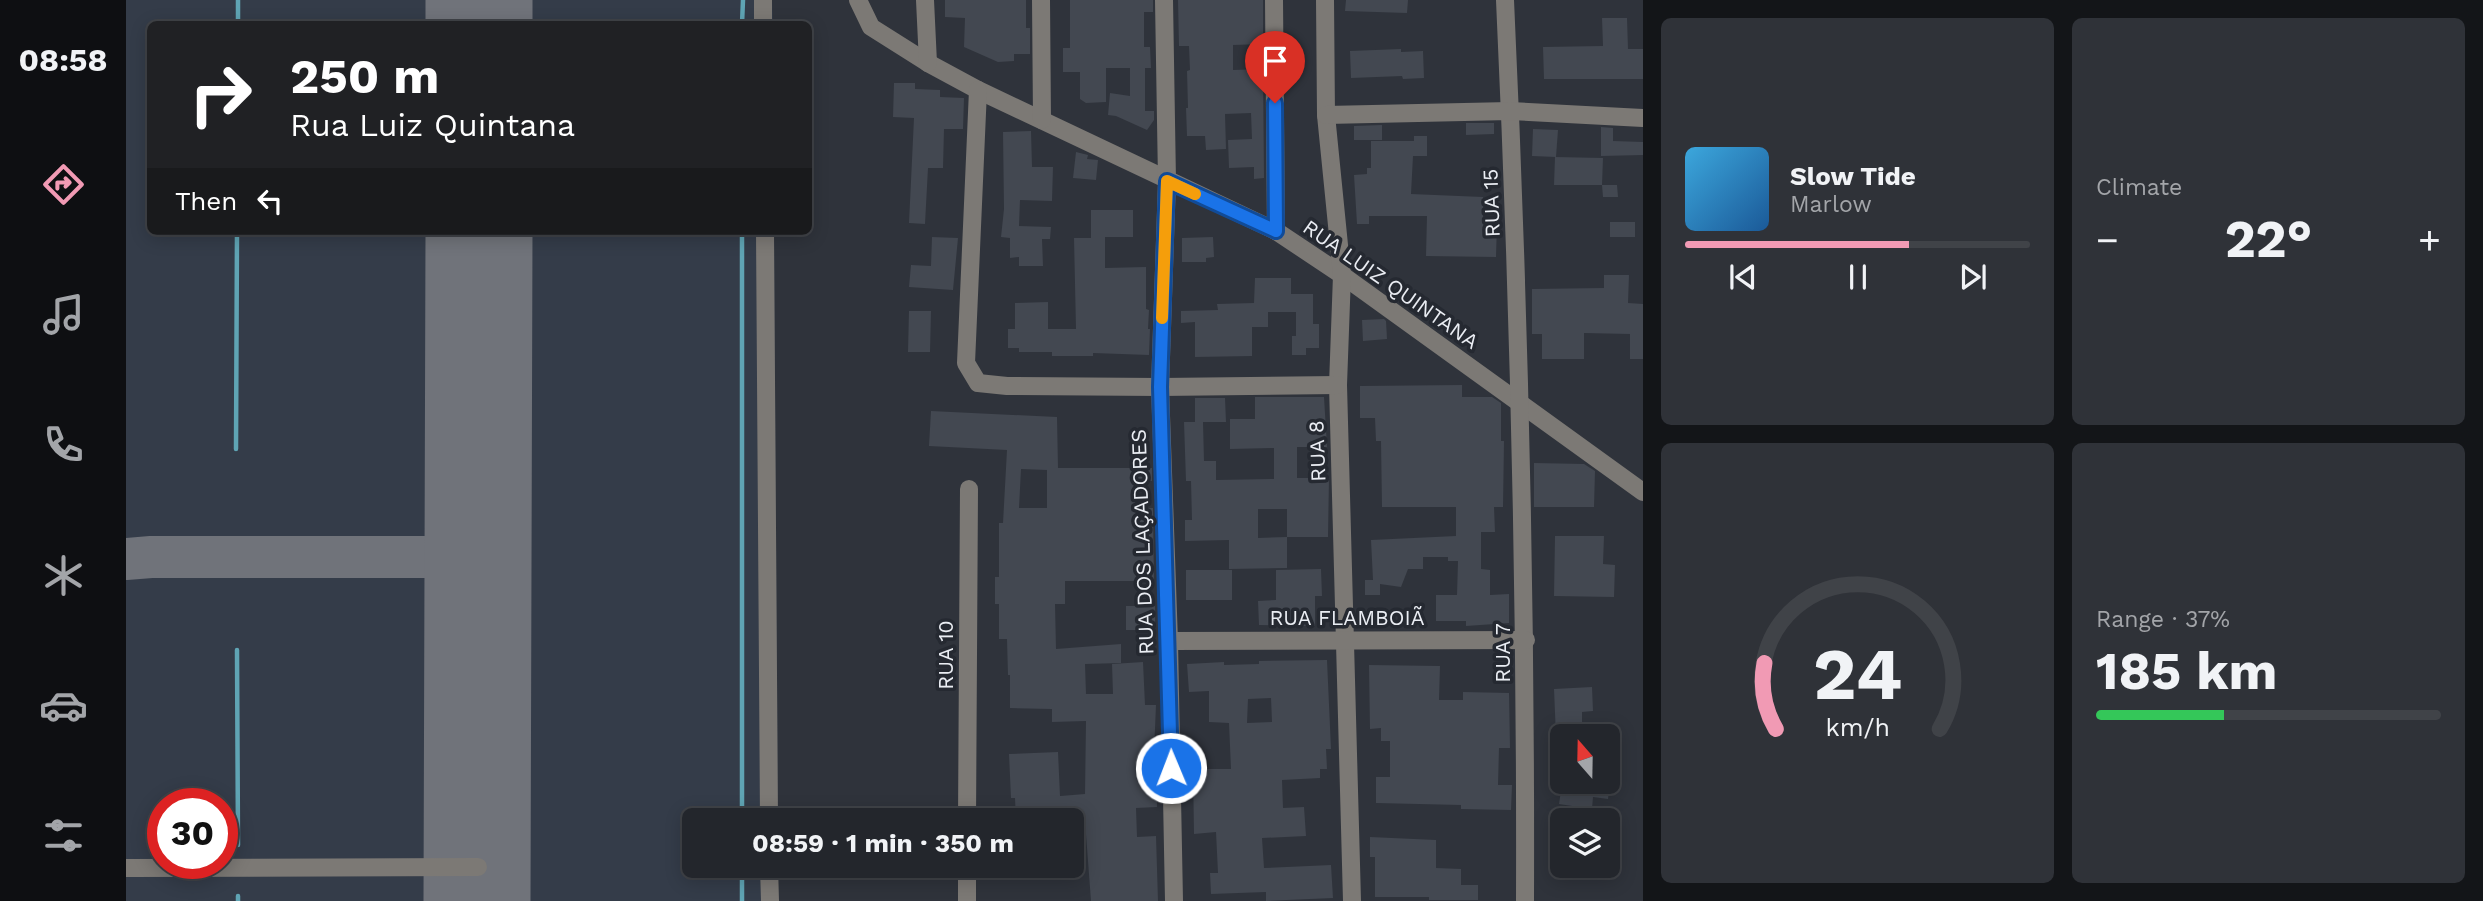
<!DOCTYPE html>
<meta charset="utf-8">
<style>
:root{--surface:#23262c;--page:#2f3238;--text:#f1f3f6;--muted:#a3a5a9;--line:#404348;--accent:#f19ab4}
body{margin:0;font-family:"Work Sans",sans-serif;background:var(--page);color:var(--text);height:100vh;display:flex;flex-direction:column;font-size:26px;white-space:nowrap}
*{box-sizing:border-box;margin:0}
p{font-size:23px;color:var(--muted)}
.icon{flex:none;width:38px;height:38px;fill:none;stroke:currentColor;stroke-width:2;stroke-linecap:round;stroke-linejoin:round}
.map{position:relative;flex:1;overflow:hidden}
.side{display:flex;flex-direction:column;gap:18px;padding:18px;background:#131518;width:840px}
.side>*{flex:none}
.hud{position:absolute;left:21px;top:21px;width:665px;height:214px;border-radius:10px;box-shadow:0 4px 18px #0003,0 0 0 2px var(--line);background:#202124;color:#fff;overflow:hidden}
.needle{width:46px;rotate:340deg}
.tools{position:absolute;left:1424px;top:724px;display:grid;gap:14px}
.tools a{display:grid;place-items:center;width:70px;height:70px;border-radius:10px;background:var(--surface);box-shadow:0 4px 18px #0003,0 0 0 2px var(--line);font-size:35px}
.speed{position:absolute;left:21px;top:788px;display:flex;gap:14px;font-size:35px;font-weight:700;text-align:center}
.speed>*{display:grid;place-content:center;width:91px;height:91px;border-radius:50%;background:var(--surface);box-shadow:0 4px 18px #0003,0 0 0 2px var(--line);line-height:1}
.speed .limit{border:10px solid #d22;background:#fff;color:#111}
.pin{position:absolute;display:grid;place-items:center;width:60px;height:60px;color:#fff;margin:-72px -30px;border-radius:50% 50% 50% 0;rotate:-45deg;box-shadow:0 0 7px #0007}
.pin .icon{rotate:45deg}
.me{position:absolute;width:77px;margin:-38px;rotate:359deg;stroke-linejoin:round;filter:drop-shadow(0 0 5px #0008)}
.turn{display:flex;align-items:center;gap:24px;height:147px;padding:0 28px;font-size:32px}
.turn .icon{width:91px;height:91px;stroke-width:2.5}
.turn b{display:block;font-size:49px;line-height:60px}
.then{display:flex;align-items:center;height:66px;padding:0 28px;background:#0003;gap:14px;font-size:26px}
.big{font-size:52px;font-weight:700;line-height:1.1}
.side .widget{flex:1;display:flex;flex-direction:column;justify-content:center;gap:10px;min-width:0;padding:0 24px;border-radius:10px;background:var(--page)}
.side .dial{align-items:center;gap:0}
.dial svg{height:182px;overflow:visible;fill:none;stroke:var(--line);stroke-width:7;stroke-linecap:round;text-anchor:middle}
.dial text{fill:var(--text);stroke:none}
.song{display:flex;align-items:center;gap:21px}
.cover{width:84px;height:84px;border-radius:10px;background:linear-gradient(135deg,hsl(200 70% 55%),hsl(210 70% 35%))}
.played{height:7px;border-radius:4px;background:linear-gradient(90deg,var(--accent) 65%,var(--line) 65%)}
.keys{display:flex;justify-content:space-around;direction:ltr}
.heat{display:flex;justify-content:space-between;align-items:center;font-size:38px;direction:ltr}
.charge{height:10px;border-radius:5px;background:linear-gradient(90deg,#34c759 37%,var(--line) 0)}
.side .tiles{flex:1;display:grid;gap:18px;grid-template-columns:repeat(2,1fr)}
.trip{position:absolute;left:556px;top:808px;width:402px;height:70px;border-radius:10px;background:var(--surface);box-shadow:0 4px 18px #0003,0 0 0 2px var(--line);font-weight:700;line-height:70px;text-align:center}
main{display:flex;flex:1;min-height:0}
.menu{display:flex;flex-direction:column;width:126px;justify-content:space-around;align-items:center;background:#0e0f12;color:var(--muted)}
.menu .icon{width:49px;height:49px}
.menu .selected{color:var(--accent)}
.menu b{font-size:32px;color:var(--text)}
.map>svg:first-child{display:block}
.built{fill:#343c49;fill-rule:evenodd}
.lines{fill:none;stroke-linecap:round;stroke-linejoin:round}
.stream{stroke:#5fa4b4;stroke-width:4.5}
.taxiway{stroke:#70737a;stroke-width:42}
.runway{stroke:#70737a;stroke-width:107}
.building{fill:#434851;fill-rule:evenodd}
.minor{stroke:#7c7975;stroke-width:18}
.route-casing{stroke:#114b97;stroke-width:18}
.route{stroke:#1a73e8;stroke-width:12}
.slow{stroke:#f59e0b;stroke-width:12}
.labels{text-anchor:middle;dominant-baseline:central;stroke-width:7;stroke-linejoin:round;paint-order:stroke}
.street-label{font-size:21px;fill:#eaedf3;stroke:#252931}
</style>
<main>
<nav class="menu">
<b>08:58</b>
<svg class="icon selected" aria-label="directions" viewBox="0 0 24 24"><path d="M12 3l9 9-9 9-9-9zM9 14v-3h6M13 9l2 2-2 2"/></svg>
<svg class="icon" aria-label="music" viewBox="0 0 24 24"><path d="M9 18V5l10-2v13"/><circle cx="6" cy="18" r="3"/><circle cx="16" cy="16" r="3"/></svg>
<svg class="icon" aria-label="phone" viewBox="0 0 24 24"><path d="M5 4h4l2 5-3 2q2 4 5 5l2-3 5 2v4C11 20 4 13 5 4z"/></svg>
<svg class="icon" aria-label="climate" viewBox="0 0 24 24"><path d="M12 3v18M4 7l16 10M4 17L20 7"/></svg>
<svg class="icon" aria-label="car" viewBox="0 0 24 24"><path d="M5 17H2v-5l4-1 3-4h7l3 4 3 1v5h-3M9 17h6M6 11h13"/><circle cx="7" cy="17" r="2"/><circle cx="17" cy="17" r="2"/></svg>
<svg class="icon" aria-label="filters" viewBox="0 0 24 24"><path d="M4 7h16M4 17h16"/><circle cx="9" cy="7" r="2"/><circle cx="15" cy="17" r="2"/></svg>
</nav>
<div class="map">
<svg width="1517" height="901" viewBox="0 0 1517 901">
<rect width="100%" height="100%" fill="#2f333b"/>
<path class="built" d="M0,0H646L647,24H24V231H648L652,821H569V866H652V901H0ZM37,803H96V863H37Z"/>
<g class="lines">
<g class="stream">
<path d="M112,24V0"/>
<path d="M616,24L617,0"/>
<path d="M110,449L111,231"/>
<path d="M111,650L112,845"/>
<path d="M616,821V231"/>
<path d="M112,901V896"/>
<path d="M616,901V866"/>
</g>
<g class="taxiway">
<path d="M309,557C332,563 344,576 352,599"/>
<path d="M0,559L25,557H309C332,552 343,541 352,520"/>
</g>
<g class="runway">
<path d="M353,24V0"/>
<path d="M351,901L353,231"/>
</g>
</g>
<g class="building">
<path d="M819,0H900V28H904V54H888V61L872,62L838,47L839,18L819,17Z"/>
<path d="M944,0H1027V12H1018V47H1024L1025,68H1019V111H1028V120L1021,130L990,116L982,115L984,93L1004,96V68H980V102L960,103L954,99V72H937V48H944Z"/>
<path d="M1052,0H1137V44L1107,45V70L1137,69L1138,178L1128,179V167L1103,168L1102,140L1126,139L1125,113L1099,114L1100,149L1080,150L1079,136H1061L1060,108H1062L1061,71L1064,70L1063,46H1053Z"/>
<path d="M1220,0H1282L1281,13L1219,11Z"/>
<path d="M1476,18H1501L1502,49H1517V79H1418L1417,47L1477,46Z"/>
<path d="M1275,49V52L1297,51L1298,78L1277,79L1276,76L1225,78L1224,51Z"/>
<path d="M768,83H789V89L814,90V97L838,98L837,129H818L817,168H802L799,224L783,223L788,118L767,117Z"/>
<path d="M1340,123H1368V134L1340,135Z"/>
<path d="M1256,125V140H1228V126Z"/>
<path d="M1475,127L1487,128V141L1517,142V155L1475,156Z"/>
<path d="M1407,129L1432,130L1430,157L1406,156Z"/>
<path d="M905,131L906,167H927L926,201L894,200L893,226L925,227L924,239H916L917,266H893V257L884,258V238L875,237L878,209L877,132Z"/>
<path d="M1288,136H1301V156H1287L1285,194L1357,197V223H1371L1370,257L1300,256L1301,216H1243V224H1231L1228,175L1241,174V168H1245V141H1288Z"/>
<path d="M950,152L962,155L961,159L972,160L970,180L947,178Z"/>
<path d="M1429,157L1477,158L1476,185H1428Z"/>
<path d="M1476,185H1491L1492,197H1477Z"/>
<path d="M965,210H1007V237H979V268L1020,267V309L1023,310L1022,329H1024L1023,355L967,353V356H926V352H893V348H882V329H889V303L922,302V329H950L948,238H965Z"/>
<rect x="1484" y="222" width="25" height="15"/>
<path d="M806,237L832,238L827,290L783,287L785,265L805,266Z"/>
<path d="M1087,237L1088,257L1080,258V262H1056V238Z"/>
<path d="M1478,275H1503L1502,303L1517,304V359H1504V334L1458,333V359H1416V334H1406V289L1478,288Z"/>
<path d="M1129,278H1165V294H1187V324H1193V348H1180V355H1166V336H1170V312H1142V327H1126V356L1069,357V322L1055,323V311L1092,310L1091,304L1128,303Z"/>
<path d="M783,311H805L804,352H782Z"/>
<path d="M1258,319L1260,321L1261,339L1237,341L1236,320Z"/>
<path d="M1336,385V397H1366L1375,403V441H1378L1377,507H1368L1369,532H1355V569L1364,570V595L1383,594V623L1340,626V621H1310V595H1331L1332,561H1322V557H1297V569H1282L1275,587L1254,584V595H1239V580H1247L1245,540L1330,536V507H1256L1255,441H1250L1249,418H1234V386Z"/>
<path d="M1129,397H1198L1201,447H1171V478H1203L1202,537H1161V568L1103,569V540L1059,541V520H1066L1065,481H1060L1058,422H1069V398H1099L1100,422H1077L1078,461H1090V480L1148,479V448L1104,449V419H1129ZM1132,509H1161V537L1132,538Z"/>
<path d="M805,411L931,417L932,468H1026V481H1009V508H1027L1028,581H939V604H929L930,649L995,644V663L959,664L960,694H987L986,664L1017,662L1019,705H1030L1028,752H1030L1031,807L1010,808L1011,837L1030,836L1032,901H965L959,821H890L889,798H885L883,754L932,752L934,796L959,794L960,721L926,722V709L884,708V675H882L881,639H873V604H869V577H873V523H877L881,450L803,446ZM895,469L921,470V508H893Z"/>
<path d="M1408,463L1458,464L1469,471L1468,507H1408Z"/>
<path d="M1429,536H1478L1477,564L1489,565L1488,597L1428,596Z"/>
<path d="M1195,569L1196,596H1189V626L1133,625L1132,601L1150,600V570Z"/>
<rect x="1060" y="570" width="46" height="30"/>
<rect x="1000" y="606" width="29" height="24"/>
<path d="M1201,660L1205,749H1200L1201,769H1194V778L1156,780L1157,808L1178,807L1180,836L1136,838L1138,868L1205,865L1207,898L1140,901V892L1085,894L1084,873H1092L1090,832L1068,834L1067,769H1105L1103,723L1083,722V691L1063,692L1061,664L1098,662V665L1133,664V661ZM1145,698L1146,722L1121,723L1122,699Z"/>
<path d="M1243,665L1314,666L1313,700H1337V692L1383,693L1384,748H1373L1372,785H1386L1385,810L1335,809V805L1250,803V777H1264V741H1255V728L1244,729Z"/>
<path d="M1466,687L1467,711L1456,712V737H1430L1428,689Z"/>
<path d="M1466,782H1484L1482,799L1467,797L1466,809L1433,804L1436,784L1465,788Z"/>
<path d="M1244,837L1310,840V868L1335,869V885H1352V900H1303V897H1249V857H1244Z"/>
</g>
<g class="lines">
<g class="minor">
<path d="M637,0V24"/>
<path d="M732,0L745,27L802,63L852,90L1150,231L1216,275L1517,492"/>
<path d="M799,0L802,63"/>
<path d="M915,0L916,120"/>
<path d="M1038,0L1041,181L1034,387L1043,641L1048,901"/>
<path d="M1148,0L1150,231"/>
<path d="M1199,0L1200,115L1216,275L1212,385L1226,901"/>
<path d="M1379,0C1393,300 1400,600 1399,901"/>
<path d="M852,90L840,363L852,383L881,386L1034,387L1212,385"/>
<path d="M1200,115L1384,111L1517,118"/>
<path d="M639,231L643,821"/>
<path d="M1043,641L1400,640"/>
<path d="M841,821L843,489"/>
<path d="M643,866L644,901"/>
<path d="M0,868L352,867"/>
<path d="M841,901V866"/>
</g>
</g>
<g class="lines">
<g class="route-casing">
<path id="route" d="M1045,768L1034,387L1041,181L1150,231L1149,103"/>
</g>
<use href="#route" class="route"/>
<path class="slow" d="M1036,318L1041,181L1069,194"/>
</g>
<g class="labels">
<g class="street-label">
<text transform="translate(1365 203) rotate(-92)">RUA 15</text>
<text transform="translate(1265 284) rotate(35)">RUA LUIZ QUINTANA</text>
<text transform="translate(1191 451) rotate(-92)">RUA 8</text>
<text transform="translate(1016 542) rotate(-92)">RUA DOS LAÇADORES</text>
<text x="1221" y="617">RUA FLAMBOIÃ</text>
<text transform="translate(1376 653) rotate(-90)">RUA 7</text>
<text transform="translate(819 655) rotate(-90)">RUA 10</text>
</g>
</g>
</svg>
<div class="tools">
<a><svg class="needle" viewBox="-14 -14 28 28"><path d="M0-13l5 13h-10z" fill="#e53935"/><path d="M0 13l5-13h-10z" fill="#a3a5a9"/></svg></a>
<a><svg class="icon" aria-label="layers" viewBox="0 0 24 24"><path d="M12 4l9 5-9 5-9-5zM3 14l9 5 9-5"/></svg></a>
</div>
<div class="speed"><div class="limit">30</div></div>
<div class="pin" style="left:1149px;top:103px;background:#d93025"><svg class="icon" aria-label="arrive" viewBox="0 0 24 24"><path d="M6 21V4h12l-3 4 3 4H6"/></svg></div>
<svg class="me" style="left:1045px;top:768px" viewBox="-20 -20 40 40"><circle r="17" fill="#1a73e8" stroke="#fff" stroke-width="3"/><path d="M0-11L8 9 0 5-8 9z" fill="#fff"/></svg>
<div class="trip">08:59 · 1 min · 350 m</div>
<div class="hud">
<div class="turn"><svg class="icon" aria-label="right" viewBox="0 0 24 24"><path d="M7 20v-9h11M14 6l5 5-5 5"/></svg><div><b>250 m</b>Rua Luiz Quintana</div></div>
<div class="then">Then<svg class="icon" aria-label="left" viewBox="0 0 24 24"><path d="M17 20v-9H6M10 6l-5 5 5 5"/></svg></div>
</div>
</div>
<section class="side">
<div class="tiles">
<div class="widget">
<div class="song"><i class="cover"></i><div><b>Slow Tide</b><p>Marlow</p></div></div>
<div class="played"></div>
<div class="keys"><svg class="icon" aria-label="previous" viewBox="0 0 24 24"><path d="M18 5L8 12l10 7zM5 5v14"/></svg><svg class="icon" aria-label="pause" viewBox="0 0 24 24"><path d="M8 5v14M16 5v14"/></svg><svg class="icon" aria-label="next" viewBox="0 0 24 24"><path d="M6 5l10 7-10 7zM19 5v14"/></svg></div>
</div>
<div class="widget"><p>Climate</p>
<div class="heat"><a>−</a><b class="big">22°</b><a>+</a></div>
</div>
<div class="widget dial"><svg viewBox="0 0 100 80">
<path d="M14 69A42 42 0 1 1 86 69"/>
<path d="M14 69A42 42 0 0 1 9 40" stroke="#f19ab4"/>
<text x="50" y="56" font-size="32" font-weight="700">24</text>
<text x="50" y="72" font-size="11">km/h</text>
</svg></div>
<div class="widget"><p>Range · 37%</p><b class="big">185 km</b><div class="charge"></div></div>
</div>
</section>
</main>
